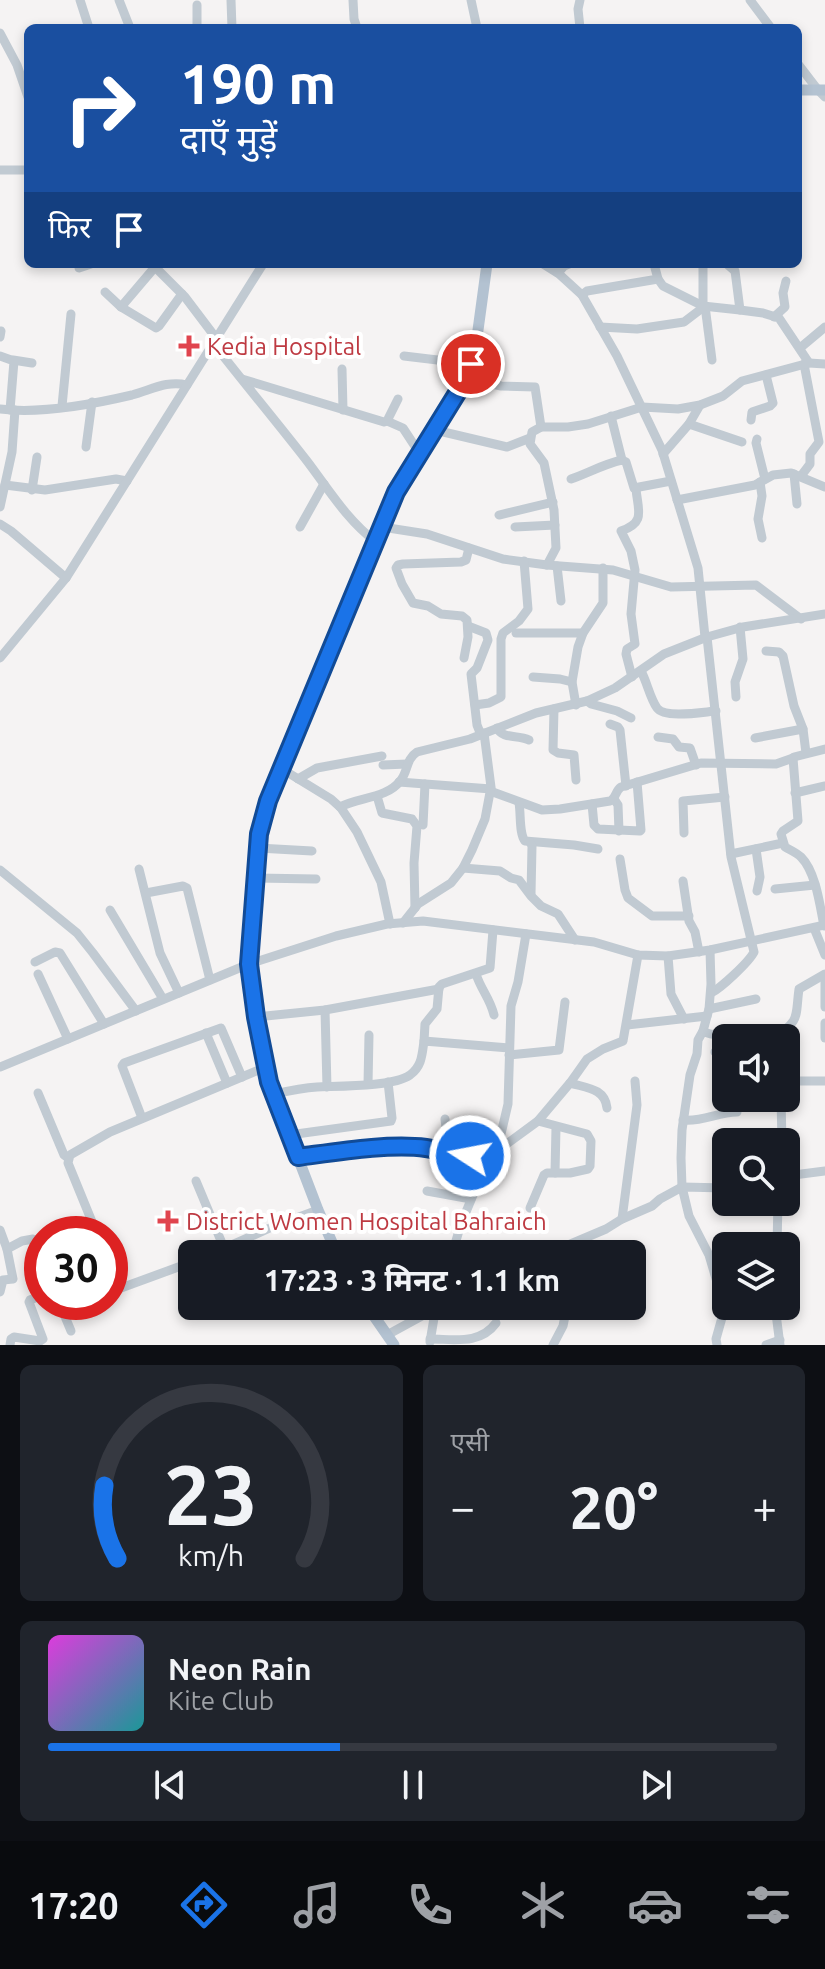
<!DOCTYPE html>
<html lang="hi">
<meta charset="utf-8">
<style>
:root{--surface:#171b24;--page:#20242c;--text:#f1f3f6;--muted:#9ea1a6;--line:#363941;--accent:#1a73e8}
body{margin:0;font-family:Ubuntu,"Noto Sans Devanagari",sans-serif;background:var(--page);color:var(--text);height:100vh;display:flex;flex-direction:column;font-size:30px;white-space:nowrap}
*{box-sizing:border-box;margin:0}
p{font-size:26px;color:var(--muted)}
.icon{flex:none;width:44px;height:44px;fill:none;stroke:currentColor;stroke-width:2;stroke-linecap:round;stroke-linejoin:round}
.map{position:relative;height:1345px;overflow:hidden}
.panel{display:flex;flex-direction:column;gap:20px;padding:20px;background:#0d0f14;flex:1}
.panel>*{flex:none}
.hud{position:absolute;left:24px;top:24px;width:778px;height:244px;border-radius:12px;box-shadow:0 4px 12px #0003;background:#1a4fa0;color:#fff;overflow:hidden}
.fabs{position:absolute;left:712px;top:1024px;display:grid;gap:16px}
.fabs a{display:grid;place-items:center;width:88px;height:88px;border-radius:12px;background:var(--surface);box-shadow:0 4px 12px #0003;font-size:40px}
.speed{position:absolute;left:24px;top:1216px;display:flex;gap:16px;font-size:40px;font-weight:700;text-align:center}
.speed>*{display:grid;place-content:center;width:104px;height:104px;border-radius:50%;background:var(--surface);box-shadow:0 4px 12px #0003;line-height:1}
.speed .limit{border:12px solid #d22;background:#fff;color:#111}
.pin{position:absolute;display:grid;place-items:center;width:68px;height:68px;color:#fff;margin:-34px;border:4px solid #fff;border-radius:50%;box-shadow:0 2px 8px #0007}
.me{position:absolute;width:88px;margin:-44px;rotate:281deg;stroke-linejoin:round;filter:drop-shadow(0 0 6px #0008)}
.turn{display:flex;align-items:center;gap:28px;height:168px;padding:0 24px;font-size:36px}
.turn .icon{width:104px;height:104px;stroke-width:2.5}
.turn b{display:block;font-size:56px;line-height:68px}
.then{display:flex;align-items:center;height:76px;padding:0 24px;background:#0003;gap:16px;font-size:30px}
.big{font-size:60px;font-weight:700;line-height:1.1}
.panel .card{flex:1;display:flex;flex-direction:column;justify-content:center;gap:12px;min-width:0;padding:0 28px;border-radius:12px;background:var(--page)}
.panel .dial{align-items:center;gap:0}
.dial svg{height:208px;overflow:visible;fill:none;stroke:var(--line);stroke-width:7;stroke-linecap:round;text-anchor:middle}
.dial text{fill:var(--text);stroke:none}
.song{display:flex;align-items:center;gap:24px}
.cover{width:96px;height:96px;border-radius:12px;background:linear-gradient(135deg,hsl(300 70% 55%),hsl(180 70% 35%))}
.played{height:8px;border-radius:4px;background:linear-gradient(90deg,var(--accent) 40%,var(--line) 40%)}
.keys{display:flex;justify-content:space-around;direction:ltr}
.heat{display:flex;justify-content:space-between;align-items:center;font-size:44px;direction:ltr}
.panel .tiles{flex:1;display:grid;gap:20px;grid-template-columns:1fr 1fr}
.card:last-child{grid-column:span 2}
.trip{position:absolute;left:178px;top:1240px;width:468px;height:80px;border-radius:12px;background:var(--surface);box-shadow:0 4px 12px #0003;font-weight:700;line-height:80px;text-align:center}
.tab-bar{display:flex;height:128px;justify-content:space-around;align-items:center;background:#090b0e;color:var(--muted)}
.tab-bar .icon{width:56px;height:56px}
.tab-bar .selected{color:var(--accent)}
.tab-bar b{font-size:36px;color:var(--text)}
.map>svg:first-child{display:block}
.lines{fill:none;stroke-linecap:round;stroke-linejoin:round}
.minor{stroke:#c1cad2;stroke-width:9}
.major{stroke:#b3c2d1;stroke-width:11}
.route-casing{stroke:#114b97;stroke-width:20}
.route{stroke:#1a73e8;stroke-width:14}
.health-dot{fill:#e0444e;stroke:#fff;stroke-width:3}
.labels{text-anchor:middle;dominant-baseline:central;stroke-width:8;stroke-linejoin:round;paint-order:stroke}
.health-label{font-size:24px;fill:#be3a42;stroke:#fff;text-anchor:start}
</style>
<div class="map">
<svg width="825" height="1345" viewBox="0 0 825 1345">
<rect width="100%" height="100%" fill="#f5f3f3"/>
<g class="lines">
<g class="minor">
<path d="M80,0L89,28"/>
<path d="M119,0L130,28"/>
<path d="M231,0L232,28"/>
<path d="M353,0L354,19L357,28"/>
<path d="M471,0L477,28"/>
<path d="M750,0L771,28"/>
<path d="M197,28V5"/>
<path d="M580,28L578,9L580,0"/>
<path d="M0,33L17,65L28,97"/>
<path d="M798,64L818,90L825,97"/>
<path d="M0,170H28"/>
<path d="M152,264L185,297L216,338"/>
<path d="M543,264L559,274L582,295L617,356L662,450L698,568L705,637"/>
<path d="M79,268L91,264"/>
<path d="M558,273L564,266L569,264"/>
<path d="M658,279L663,286L703,306L740,310L735,271L727,264"/>
<path d="M105,292L121,307L156,328L159,326L182,294"/>
<path d="M582,295L587,291L658,279L654,264"/>
<path d="M703,306V264"/>
<path d="M705,306L712,360"/>
<path d="M121,307L155,267"/>
<path d="M774,317L785,307L783,293L786,281"/>
<path d="M600,327L637,329L684,322L705,306"/>
<path d="M0,337L1,331"/>
<path d="M213,343C244,383 276,421 307,461C329,490 347,520 376,542"/>
<path d="M800,348L825,327"/>
<path d="M0,356L14,361L10,410"/>
<path d="M404,356L471,364"/>
<path d="M13,360L32,363"/>
<path d="M809,363L825,364"/>
<path d="M342,369L343,410"/>
<path d="M465,378L501,386L535,387L541,427"/>
<path d="M242,379L384,422L387,421L398,399"/>
<path d="M62,406L71,314"/>
<path d="M0,409C38,414 94,404 132,395C151,390 167,380 187,385"/>
<path d="M611,416L622,460"/>
<path d="M751,420L752,412L770,406L773,403L766,375"/>
<path d="M387,421L403,428L420,454"/>
<path d="M689,424L742,442"/>
<path d="M435,430L507,447L530,438"/>
<path d="M757,439L756,443L765,479"/>
<path d="M86,447L92,402"/>
<path d="M663,454L689,424L700,405"/>
<path d="M794,474L797,504"/>
<path d="M801,476L810,464V454L819,442L804,364"/>
<path d="M571,479C588,473 604,464 622,460L626,462L634,488L671,481"/>
<path d="M760,482L762,496L758,519L762,538"/>
<path d="M5,485L45,490L116,479L127,481"/>
<path d="M32,490L37,457"/>
<path d="M677,500L755,485L773,475L791,473L825,487"/>
<path d="M0,507L12,452L15,410"/>
<path d="M499,515L553,502"/>
<path d="M0,524L11,531L66,578"/>
<path d="M300,527L324,484"/>
<path d="M382,527L427,534L503,559L547,565L613,570L671,587L756,585L801,619"/>
<path d="M515,527L555,525"/>
<path d="M547,565L556,548L554,510L544,463L530,444L532,432L541,427H568L588,424L642,407L678,409L700,405L723,396L742,381L809,363L779,318L763,313L740,310"/>
<path d="M557,566L561,601"/>
<path d="M468,626L486,633L488,640L477,668L471,674L477,725L481,735"/>
<path d="M516,633H583"/>
<path d="M707,637L731,857L754,952C749,962 721,988 711,993"/>
<path d="M766,651L779,652L783,656L794,706L803,729L806,753"/>
<path d="M0,658L66,578L263,264"/>
<path d="M464,658L468,637L467,620L462,616L441,614L428,606L413,603L402,584L396,568L398,565L403,564L461,562L466,560L469,548"/>
<path d="M641,671C647,682 650,698 657,708C665,719 703,712 716,711"/>
<path d="M533,677L560,679L572,682"/>
<path d="M632,677L626,654L627,649L635,644L631,614L635,570L631,551L621,531C646,522 638,511 636,489"/>
<path d="M736,697L735,682L743,659L740,627"/>
<path d="M587,701L591,704L617,711L631,718"/>
<path d="M475,705L489,703L501,697V639L503,633L519,621L528,609L524,561"/>
<path d="M576,705L572,682L578,647L583,633L603,603V568"/>
<path d="M554,709L553,750L558,753L574,755L576,780"/>
<path d="M610,724L618,727L620,730L626,786"/>
<path d="M497,728C503,740 518,734 529,740"/>
<path d="M658,737L673,739L679,747L690,748L696,765"/>
<path d="M755,738L803,729"/>
<path d="M793,758L794,757L825,749"/>
<path d="M383,765L407,764"/>
<path d="M282,769L331,799L341,808L357,832L381,882L390,924"/>
<path d="M298,779L317,768L382,756"/>
<path d="M399,782L491,789"/>
<path d="M490,791L542,810L560,809L610,801C616,799 615,791 621,787L701,763L776,764L793,758L798,821L783,831L781,834L785,847C790,850 797,853 801,857C816,872 820,906 824,926"/>
<path d="M795,793L825,786"/>
<path d="M377,796L382,813L412,819L417,826L414,863L415,908"/>
<path d="M614,799L618,805L619,831"/>
<path d="M519,803C521,814 519,834 525,841L574,845L598,849"/>
<path d="M592,804L594,825L598,829L640,831L641,830L637,782"/>
<path d="M340,807C358,797 387,799 401,780C408,771 406,759 417,752L470,739L536,713L587,701L615,688L664,654L707,637L743,627L825,614"/>
<path d="M423,825L425,784"/>
<path d="M684,833L683,801L725,797"/>
<path d="M530,842L532,846L531,894"/>
<path d="M258,848L312,851"/>
<path d="M756,849L760,877L757,891"/>
<path d="M731,854L783,843"/>
<path d="M620,859L625,890L628,898L652,916H689"/>
<path d="M463,868L500,871L511,878L519,880L531,896L541,906L558,914L575,940"/>
<path d="M139,869L160,953L179,993"/>
<path d="M0,870L77,933L93,953L136,1011"/>
<path d="M256,878L316,879"/>
<path d="M683,881L689,921L695,932L699,952"/>
<path d="M775,889L815,885"/>
<path d="M146,893L183,886L187,888L210,980"/>
<path d="M110,910L163,999"/>
<path d="M403,923L418,904L451,883L463,868L472,850L485,819L491,787L484,733"/>
<path d="M814,928L825,955"/>
<path d="M710,950L711,984L709,1009L703,1031L698,1040L697,1054L690,1075L682,1130L681,1158L682,1187L689,1216L709,1255L717,1282L723,1314L716,1339L717,1345"/>
<path d="M668,956L671,994L684,1019"/>
<path d="M35,962L55,952L60,953L104,1024"/>
<path d="M38,974L68,1039"/>
<path d="M476,974C481,990 490,998 494,1015"/>
<path d="M825,980V1007"/>
<path d="M709,1009L756,999"/>
<path d="M325,1010L327,1087"/>
<path d="M256,1017L325,1010L439,989"/>
<path d="M825,1023V1038"/>
<path d="M627,1025L707,1016"/>
<path d="M703,1031C714,1038 726,1033 738,1038"/>
<path d="M206,1033L227,1083"/>
<path d="M774,1038C801,1019 795,1018 799,989L825,974"/>
<path d="M424,1041L425,1024L437,1009L439,987L442,984L490,968L493,930"/>
<path d="M715,1052L726,1051"/>
<path d="M509,1055L559,1050L565,1002"/>
<path d="M0,1067L249,964L336,936L387,924L423,921L594,942L638,955L668,956L710,950L825,925"/>
<path d="M786,1081H825"/>
<path d="M570,1083C586,1088 605,1088 607,1108"/>
<path d="M368,1084L369,1035"/>
<path d="M38,1093L64,1155L68,1158"/>
<path d="M274,1094C288,1091 303,1088 317,1087C339,1086 393,1087 410,1075C422,1066 422,1055 424,1041L509,1048"/>
<path d="M781,1098L782,1142"/>
<path d="M142,1118L122,1066L124,1063L221,1028L242,1077"/>
<path d="M445,1119L449,1153"/>
<path d="M683,1120C703,1122 718,1112 737,1112"/>
<path d="M289,1135L391,1121L392,1118L388,1082"/>
<path d="M497,1151L508,1104L511,1006L518,982L526,934"/>
<path d="M298,1157C339,1151 382,1144 423,1148C446,1150 469,1156 492,1160"/>
<path d="M555,1173L556,1127"/>
<path d="M786,1176L825,1171"/>
<path d="M196,1181L224,1248"/>
<path d="M427,1191L471,1199"/>
<path d="M530,1208L544,1175L547,1173H570L588,1169L590,1166L591,1141L587,1134L538,1121"/>
<path d="M622,1219L637,1105L635,1081"/>
<path d="M0,1230L7,1249L13,1279L3,1280L0,1292"/>
<path d="M97,1234L68,1163L70,1155L110,1132L266,1067"/>
<path d="M777,1246L778,1202"/>
<path d="M7,1249L22,1241L33,1239L42,1258"/>
<path d="M211,1254L272,1227L318,1210"/>
<path d="M452,1254L461,1224L478,1183L497,1151L538,1121L570,1083L587,1059L603,1049L623,1041L638,955"/>
<path d="M547,1254L606,1229L622,1219L652,1206L660,1199L682,1187L726,1188"/>
<path d="M110,1267L118,1286L121,1288L192,1262"/>
<path d="M59,1302L71,1331"/>
<path d="M775,1306L780,1345"/>
<path d="M723,1314L732,1311L734,1306"/>
<path d="M387,1335L440,1306"/>
<path d="M430,1339C454,1339 480,1345 496,1323"/>
<path d="M430,1342L436,1306"/>
<path d="M10,1345L11,1339L14,1337L40,1341L43,1339L29,1302L30,1300L42,1295"/>
<path d="M553,1345L563,1326L567,1306"/>
<path d="M766,1345L780,1340"/>
</g>
<g class="major">
<path d="M798,90H825"/>
<path d="M337,1254L318,1210L269,1082L256,1017L249,964L259,834L268,801L396,492L459,390L475,352L487,264"/>
<path d="M367,1306L394,1345"/>
</g>
</g>
<g class="lines">
<g class="route-casing">
<path id="route" d="M470,1156C456,1154 441,1150 426,1148C389,1143 336,1152 298,1157L269,1082L256,1017L249,964L259,834L268,801L396,492L459,390L471,364"/>
</g>
<use href="#route" class="route"/>
</g>
<g class="health-dot">
<path d="M185 334h8v8h8v8h-8v8h-8v-8h-8v-8h8z"/>
<path d="M164 1209h8v8h8v8h-8v8h-8v-8h-8v-8h8z"/>
</g>
<g class="labels">
<g class="health-label">
<text x="207" y="346">Kedia Hospital</text>
<text x="186" y="1221">District Women Hospital Bahraich</text>
</g>
</g>
</svg>
<div class="fabs">
<a><svg class="icon" aria-label="sound" viewBox="0 0 24 24"><path d="M4 9h4l5-4v14l-5-4H4zM17 9q2 3 0 6"/></svg></a>
<a><svg class="icon" aria-label="search" viewBox="0 0 24 24"><circle cx="10" cy="10" r="6"/><path d="M15 15l6 6"/></svg></a>
<a><svg class="icon" aria-label="layers" viewBox="0 0 24 24"><path d="M12 4l9 5-9 5-9-5zM3 14l9 5 9-5"/></svg></a>
</div>
<div class="speed"><div class="limit">30</div></div>
<div class="pin" style="left:471px;top:364px;background:#d93025"><svg class="icon" aria-label="arrive" viewBox="0 0 24 24"><path d="M6 21V4h12l-3 4 3 4H6"/></svg></div>
<svg class="me" style="left:470px;top:1156px" viewBox="-20 -20 40 40"><circle r="17" fill="#1a73e8" stroke="#fff" stroke-width="3"/><path d="M0-11L8 9 0 5-8 9z" fill="#fff"/></svg>
<div class="trip">17:23 · 3 मिनट · 1.1 km</div>
<div class="hud">
<div class="turn"><svg class="icon" aria-label="right" viewBox="0 0 24 24"><path d="M7 20v-9h11M14 6l5 5-5 5"/></svg><div><b>190 m</b>दाएँ मुड़ें</div></div>
<div class="then">फिर<svg class="icon" aria-label="arrive" viewBox="0 0 24 24"><path d="M6 21V4h12l-3 4 3 4H6"/></svg></div>
</div>
</div>
<section class="panel">
<div class="tiles">
<div class="card dial"><svg viewBox="0 0 100 80">
<path d="M14 69A42 42 0 1 1 86 69"/>
<path d="M14 69A42 42 0 0 1 9 41" stroke="#1a73e8"/>
<text x="50" y="56" font-size="32" font-weight="700">23</text>
<text x="50" y="72" font-size="11">km/h</text>
</svg></div>
<div class="card"><p>एसी</p>
<div class="heat"><a>−</a><b class="big">20°</b><a>+</a></div>
</div>
<div class="card">
<div class="song"><i class="cover"></i><div><b>Neon Rain</b><p>Kite Club</p></div></div>
<div class="played"></div>
<div class="keys"><svg class="icon" aria-label="previous" viewBox="0 0 24 24"><path d="M18 5L8 12l10 7zM5 5v14"/></svg><svg class="icon" aria-label="pause" viewBox="0 0 24 24"><path d="M8 5v14M16 5v14"/></svg><svg class="icon" aria-label="next" viewBox="0 0 24 24"><path d="M6 5l10 7-10 7zM19 5v14"/></svg></div>
</div>
</div>
</section>
<nav class="tab-bar">
<b>17:20</b>
<svg class="icon selected" aria-label="directions" viewBox="0 0 24 24"><path d="M12 3l9 9-9 9-9-9zM9 14v-3h6M13 9l2 2-2 2"/></svg>
<svg class="icon" aria-label="music" viewBox="0 0 24 24"><path d="M9 18V5l10-2v13"/><circle cx="6" cy="18" r="3"/><circle cx="16" cy="16" r="3"/></svg>
<svg class="icon" aria-label="phone" viewBox="0 0 24 24"><path d="M5 4h4l2 5-3 2q2 4 5 5l2-3 5 2v4C11 20 4 13 5 4z"/></svg>
<svg class="icon" aria-label="climate" viewBox="0 0 24 24"><path d="M12 3v18M4 7l16 10M4 17L20 7"/></svg>
<svg class="icon" aria-label="car" viewBox="0 0 24 24"><path d="M5 17H2v-5l4-1 3-4h7l3 4 3 1v5h-3M9 17h6M6 11h13"/><circle cx="7" cy="17" r="2"/><circle cx="17" cy="17" r="2"/></svg>
<svg class="icon" aria-label="filters" viewBox="0 0 24 24"><path d="M4 7h16M4 17h16"/><circle cx="9" cy="7" r="2"/><circle cx="15" cy="17" r="2"/></svg>
</nav>
